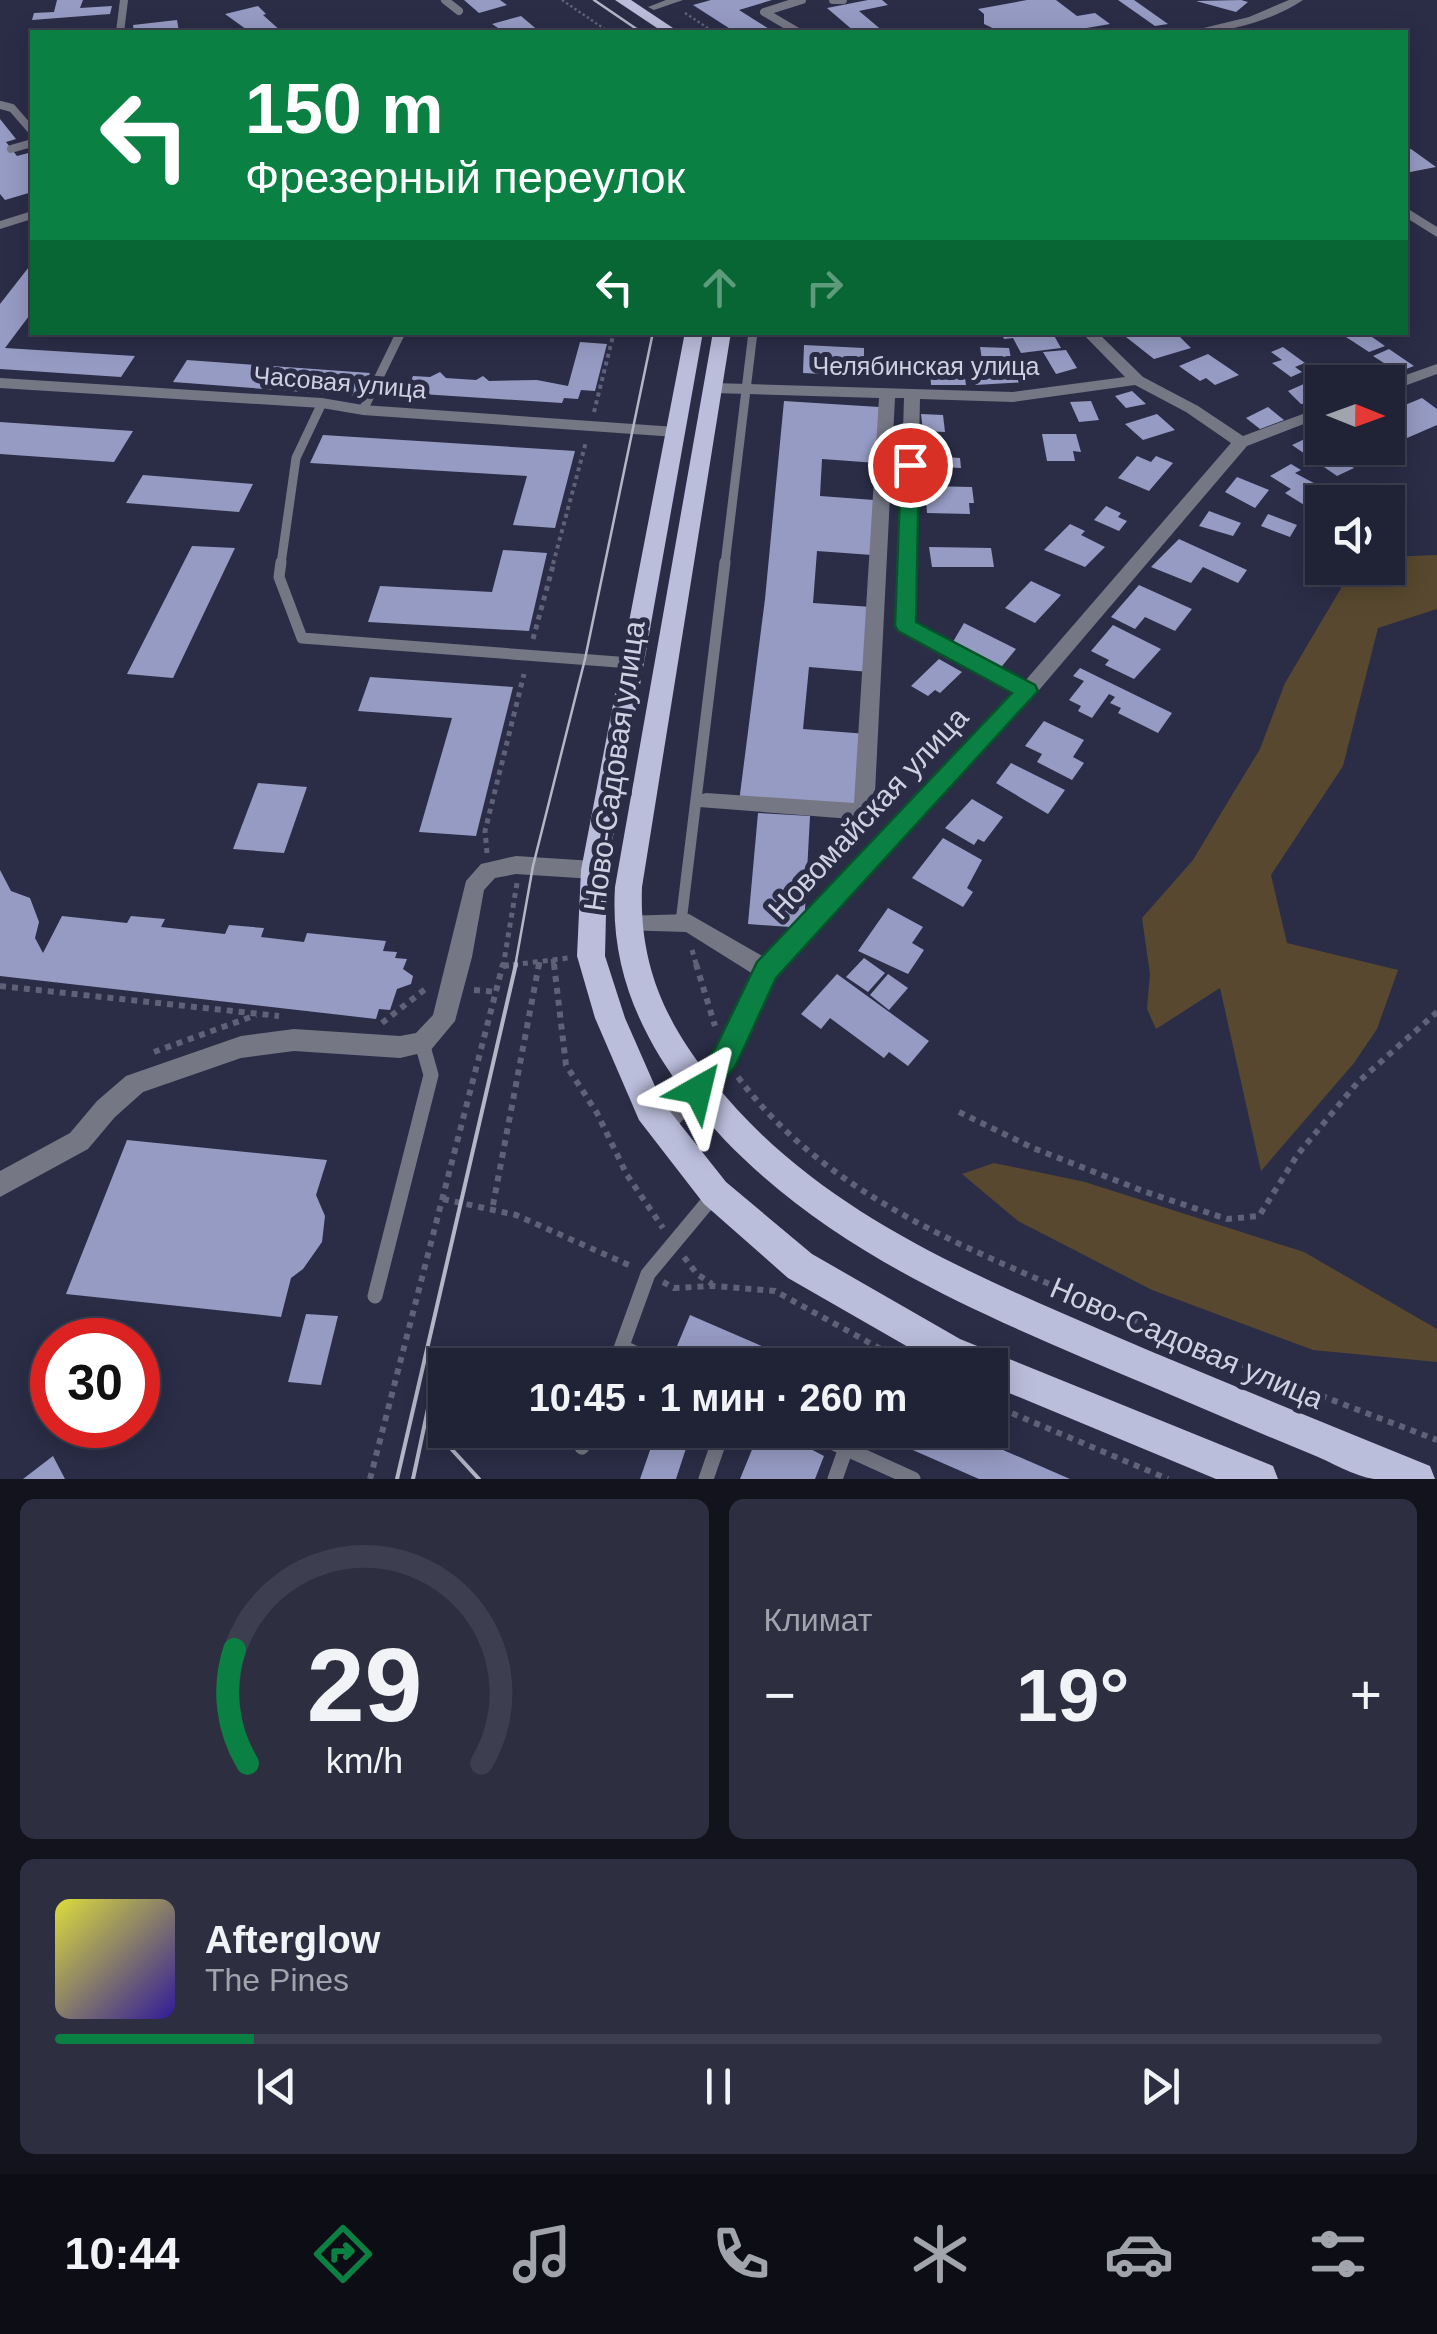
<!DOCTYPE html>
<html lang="ru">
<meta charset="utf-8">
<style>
:root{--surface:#202235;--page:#2d2f41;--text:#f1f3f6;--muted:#a2a4ad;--line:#3d3f50;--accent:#0b8043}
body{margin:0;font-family:Arial,sans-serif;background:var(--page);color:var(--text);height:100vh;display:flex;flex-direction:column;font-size:38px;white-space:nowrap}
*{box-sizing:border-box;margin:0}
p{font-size:32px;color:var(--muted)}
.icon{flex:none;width:55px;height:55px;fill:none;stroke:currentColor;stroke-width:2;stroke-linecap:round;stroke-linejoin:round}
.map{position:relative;height:1479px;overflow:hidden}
.details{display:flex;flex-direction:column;gap:20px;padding:20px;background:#12131d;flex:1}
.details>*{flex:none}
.banner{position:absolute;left:30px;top:30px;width:1378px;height:305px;border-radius:0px;box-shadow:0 5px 25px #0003,0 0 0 2px var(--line);background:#0b8043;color:#fff;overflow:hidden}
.needle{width:65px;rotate:91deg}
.controls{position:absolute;left:1305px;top:365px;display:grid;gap:20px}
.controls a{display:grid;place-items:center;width:100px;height:100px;border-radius:0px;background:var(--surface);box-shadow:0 5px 25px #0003,0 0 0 2px var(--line);font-size:50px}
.speed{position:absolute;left:30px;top:1318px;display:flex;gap:20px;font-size:50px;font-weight:700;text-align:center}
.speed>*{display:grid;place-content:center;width:130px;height:130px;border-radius:50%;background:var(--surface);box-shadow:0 5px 25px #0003,0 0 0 2px var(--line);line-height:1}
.speed .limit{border:15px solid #d22;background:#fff;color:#111}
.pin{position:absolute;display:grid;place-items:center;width:85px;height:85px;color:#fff;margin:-42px;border:5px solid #fff;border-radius:50%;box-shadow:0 2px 10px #0007}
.me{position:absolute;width:110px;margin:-55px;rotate:37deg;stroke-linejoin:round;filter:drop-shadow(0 0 8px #0008)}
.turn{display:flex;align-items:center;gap:35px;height:210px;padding:0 50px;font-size:45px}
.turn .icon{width:130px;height:130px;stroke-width:2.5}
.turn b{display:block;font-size:70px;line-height:85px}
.lanes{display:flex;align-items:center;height:95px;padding:0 50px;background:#0003;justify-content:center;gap:50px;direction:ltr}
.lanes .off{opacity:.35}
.big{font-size:75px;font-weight:700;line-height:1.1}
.details .widget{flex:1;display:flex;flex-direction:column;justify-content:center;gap:15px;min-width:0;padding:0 35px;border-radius:15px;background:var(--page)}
.details .dial{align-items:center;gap:0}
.dial svg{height:260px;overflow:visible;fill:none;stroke:var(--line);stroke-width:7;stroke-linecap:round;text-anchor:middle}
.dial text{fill:var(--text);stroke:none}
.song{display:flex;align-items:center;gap:30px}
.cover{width:120px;height:120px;border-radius:15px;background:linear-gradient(135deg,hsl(60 70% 55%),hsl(250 70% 35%))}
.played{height:10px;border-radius:5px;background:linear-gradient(90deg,var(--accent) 15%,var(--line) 15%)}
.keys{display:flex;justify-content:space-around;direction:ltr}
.heat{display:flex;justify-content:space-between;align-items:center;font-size:55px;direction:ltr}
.details .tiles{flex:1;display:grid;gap:20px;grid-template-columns:1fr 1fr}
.widget:last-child{grid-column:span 2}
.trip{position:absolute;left:428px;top:1348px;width:580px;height:100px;border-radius:0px;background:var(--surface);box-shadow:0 5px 25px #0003,0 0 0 2px var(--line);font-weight:700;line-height:100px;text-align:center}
.tabs{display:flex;height:160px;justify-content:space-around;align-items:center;background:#0d0e15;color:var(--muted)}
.tabs .icon{width:70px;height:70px}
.tabs .selected{color:var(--accent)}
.tabs b{font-size:45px;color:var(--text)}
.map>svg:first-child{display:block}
.green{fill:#58482f}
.building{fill:#969bc4}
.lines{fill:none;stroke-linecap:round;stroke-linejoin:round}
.path-far3{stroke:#5f6178;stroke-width:2.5;stroke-dasharray:2.5 2.5;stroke-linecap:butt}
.path-far2{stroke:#5f6178;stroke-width:4;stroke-dasharray:4 4;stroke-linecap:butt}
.path-far1{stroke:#5f6178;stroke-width:5;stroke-dasharray:5 5;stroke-linecap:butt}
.path{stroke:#5f6178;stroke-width:6;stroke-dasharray:6 6;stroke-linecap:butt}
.service-far3{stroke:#757785;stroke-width:8}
.service-far2{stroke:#757785;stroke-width:9}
.service-far1{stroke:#757785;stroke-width:11}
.service{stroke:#757785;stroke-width:15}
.minor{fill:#757785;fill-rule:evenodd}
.tertiary{fill:#757785;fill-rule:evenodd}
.primary{fill:#bbbedb;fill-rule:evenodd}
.tram-far1{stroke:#b4b6c8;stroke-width:2.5}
.tram{stroke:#b4b6c8;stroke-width:4}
.route{fill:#0b8043;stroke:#07532c;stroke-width:2.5}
.labels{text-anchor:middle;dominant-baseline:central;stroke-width:10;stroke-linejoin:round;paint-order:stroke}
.far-street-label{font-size:25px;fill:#cfd1e2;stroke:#2b2d47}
.street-label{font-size:30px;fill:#cfd1e2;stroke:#2b2d47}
</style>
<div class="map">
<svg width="1437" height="1479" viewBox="0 0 1437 1479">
<rect width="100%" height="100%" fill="#2b2d47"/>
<g class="green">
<path d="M1437,555V609L1378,628L1343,766L1271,875L1287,943L1398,970L1377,1029L1354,1063L1261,1171L1220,988L1156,1029L1147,1009L1150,974L1142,918L1193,860L1232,795L1260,749L1285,683L1353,568H1388V557Z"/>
<path d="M994,1163L1085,1182L1304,1252L1437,1329V1362L1313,1350L1152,1290L1018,1221L962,1174Z"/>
</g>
<g class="building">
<path d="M57,0H83L80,8L112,6L110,14L32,20L34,13L54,12Z"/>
<path d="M464,0H500L507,5L479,13Z"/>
<path d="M711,0H772L739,10L774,32H735L693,5Z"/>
<path d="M868,0H882L888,5L859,11L884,32H855L827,8Z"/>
<path d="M1027,0H1056L1077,16L1095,13L1110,24L1063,32H1001L984,24V14L978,9Z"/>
<path d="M1118,0H1134L1168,24L1155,26Z"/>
<path d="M1241,0L1248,2L1236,12L1196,1Z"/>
<path d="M258,6L266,14L263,15L282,32H250L225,14Z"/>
<path d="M521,16L540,32H504L492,24Z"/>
<path d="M177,20L179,32H134L133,25Z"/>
<path d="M0,119L16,139L6,142L17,156L32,152V192L5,200L0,194Z"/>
<path d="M1411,149L1436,167L1405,173V150Z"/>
<path d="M32,263V312L5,348L135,356L121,377L0,369V304Z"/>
<path d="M1001,332H1052L1061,348L1021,353L1013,338L1004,339Z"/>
<path d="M1138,332H1175L1191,348L1154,359L1126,337Z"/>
<path d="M1358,332H1365L1385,346L1369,352L1346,337Z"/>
<path d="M580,342L607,344L595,391L581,390L578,399L564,398L562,403L406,393L413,376L430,377L440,372L446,378L476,380L483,376L489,381L537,380L568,386Z"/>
<path d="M804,345L864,348V376L803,373Z"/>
<path d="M980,347L1009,348L1012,364H1023L1027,382L975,385L972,366H983Z"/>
<path d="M1283,347L1305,363L1295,367L1302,372L1291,377L1272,363L1282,360L1271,352Z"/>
<path d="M1389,349L1414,366L1398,372L1373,356Z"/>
<path d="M1066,350L1077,368L1056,374L1043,352Z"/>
<path d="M1208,354L1239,375L1215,385L1206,378L1200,381L1179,366Z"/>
<path d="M187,360L370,373L358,396L173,382Z"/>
<path d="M942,363L963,364L966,385H931L930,369H943Z"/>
<path d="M1314,370L1331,382H1322V402L1301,404L1288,391L1315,379L1306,373Z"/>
<path d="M1132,391L1146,404L1126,408L1115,396Z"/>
<path d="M1422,398L1437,409V425L1407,438L1388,423V412Z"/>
<path d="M784,401L879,407L877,463L822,459L820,496L874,500L872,555L817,551L813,603L872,607L870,672L809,667L803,729L867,734L864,812L739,802L765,599Z"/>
<path d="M1091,401L1099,420L1079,422L1070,402Z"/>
<path d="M1268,407L1284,420L1260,429L1246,418Z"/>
<path d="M921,414L943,415L945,432L923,431Z"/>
<path d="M1157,414L1175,430L1143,440L1125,424Z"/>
<path d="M0,422L133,431L114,462L0,454Z"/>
<path d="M1042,434H1076L1081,452L1073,451L1075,461H1047Z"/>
<path d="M323,435L575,451L555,528L513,525L527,476L310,463Z"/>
<path d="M1309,437L1322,448L1354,468L1337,476L1292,445Z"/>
<path d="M918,449L945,450V457L960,458L961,468L919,466Z"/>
<path d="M1137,456L1151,462L1156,456L1173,463L1149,491L1118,478Z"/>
<path d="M1291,464L1301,470L1295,473L1325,489L1315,495L1322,500L1309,508L1285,493L1291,489L1270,476Z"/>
<path d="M143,475L253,484L239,512L126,503Z"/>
<path d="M1237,477L1269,490L1255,508L1225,492Z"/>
<path d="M925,486L972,487L974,503H969L970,514L927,513Z"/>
<path d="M1106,506L1121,513L1118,517L1127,521L1119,531L1094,520Z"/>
<path d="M1209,511L1241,523L1233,536L1199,526Z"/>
<path d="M1268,514L1297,525L1290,537L1261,526Z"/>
<path d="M1070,524L1085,531L1081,535L1105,547L1085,567L1044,550Z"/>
<path d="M1179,539L1247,570L1238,583L1203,567L1191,583L1151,567Z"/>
<path d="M192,546L235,548L173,678L127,674Z"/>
<path d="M929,547L991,548L994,567H932Z"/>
<path d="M503,550L547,553L529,631L368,622L380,586L492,592Z"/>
<path d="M1031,581L1061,595L1035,623L1005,608Z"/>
<path d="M1139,585L1192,609L1175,631L1145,617L1135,629L1111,617Z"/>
<path d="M964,623L1016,649L998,671L950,647Z"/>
<path d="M1113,625L1161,649L1134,679L1105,665L1109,660L1091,651Z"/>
<path d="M939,659L962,672L940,693L935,690L928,696L911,686Z"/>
<path d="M1080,668L1172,713L1158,733L1118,713L1121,708L1110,703L1115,697L1109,694L1092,718L1078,711L1081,706L1069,700L1084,681L1073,676Z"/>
<path d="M370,677L513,687L476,836L419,832L452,718L358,711Z"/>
<path d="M1044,721L1084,740L1073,757L1084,763L1072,780L1037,762L1042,754L1025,746Z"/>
<path d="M1011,763L1065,790L1048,814L996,783Z"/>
<path d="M258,783L307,787L284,853L233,849Z"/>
<path d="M972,799L1003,817L984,842L978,839L974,845L945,828Z"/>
<path d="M758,813L810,816L804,928L748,924Z"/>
<path d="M943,838L982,860L967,888L973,892L963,907L912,878Z"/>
<path d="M0,870L11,891L30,898L39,922L35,938L43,953L62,916L127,923L131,916L165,919L161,927L225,934L229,925L264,928L261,937L304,942L307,933L386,941L383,951L397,952L395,958L407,959L403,969L413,976L411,984L397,989L390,1010L379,1009L376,1019L0,976Z"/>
<path d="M888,908L923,927L912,943L924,950L908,974L858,951Z"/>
<path d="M864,958L885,973L868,992L846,977Z"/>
<path d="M837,974L929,1041L908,1066L889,1052L884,1058L830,1018L821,1029L801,1014Z"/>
<path d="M888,974L908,988L889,1010L870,995Z"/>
<path d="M127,1140L327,1160L316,1195L325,1216L322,1242L303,1269L291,1278L281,1317L66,1294Z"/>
<path d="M306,1314L338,1316L321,1385L288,1382Z"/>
<path d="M690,1315L806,1365H719L677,1346Z"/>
<path d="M657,1430H692L676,1479H640Z"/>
<path d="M760,1430H774L824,1456L815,1479H740Z"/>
<path d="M867,1430H957L1070,1479H979Z"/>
<path d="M53,1456L65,1479H23Z"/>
</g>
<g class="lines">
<g class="path-far3">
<path d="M562,0L609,32"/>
<path d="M685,13L714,32"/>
</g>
<g class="path-far2">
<path d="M594,412L614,332"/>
<path d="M553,564L586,442"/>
</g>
<g class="path-far1">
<path d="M533,639L554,562"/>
<path d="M487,853L485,831L524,674"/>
<path d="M692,950L697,967"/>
<path d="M553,959L554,967"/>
<path d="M503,966L568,958"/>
<path d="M503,967L517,883"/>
<path d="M539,967L540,960"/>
</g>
<g class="path">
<path d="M554,964L566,1065L597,1113L627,1175L663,1228"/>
<path d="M696,964L715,1026"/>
<path d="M503,966L518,964"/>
<path d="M0,986L279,1016"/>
<path d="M474,990L496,992"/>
<path d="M382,1023L428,987"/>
<path d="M154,1052L256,1015"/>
<path d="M738,1077C827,1197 973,1251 1106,1308C1215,1355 1326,1398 1437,1440"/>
<path d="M959,1112L1033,1148L1143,1191L1227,1219L1259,1216L1298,1154L1358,1082L1437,1012"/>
<path d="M443,1199L516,1215L631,1266"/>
<path d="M493,1205L539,964"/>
<path d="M684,1257L697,1274L712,1284"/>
<path d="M663,1282L674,1288L714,1286L775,1291L910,1365"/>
<path d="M990,1404L1168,1479"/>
<path d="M370,1479L503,964"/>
</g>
<g class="service-far3">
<path d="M445,0L459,11"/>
<path d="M833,0H843"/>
<path d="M120,32L124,0"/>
<path d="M798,32L764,12L802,0"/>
<path d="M0,105L12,108L32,131"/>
<path d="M11,149L32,143"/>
</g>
<g class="service-far2">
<path d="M363,410L401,332"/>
<path d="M281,564L296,458L322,403"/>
<path d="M725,564L753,332"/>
</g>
<g class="service-far1">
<path d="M281,562L279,577L302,638L631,663"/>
<path d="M681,922L725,562"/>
</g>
<g class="service">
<path d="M375,1296L431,1075L422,1043"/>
<path d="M622,1347L660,1365"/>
<path d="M615,1365L648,1274L713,1196"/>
<path d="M805,1430L913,1479"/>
<path d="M582,1447L589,1430"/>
<path d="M706,1479L723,1430"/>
<path d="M835,1479L846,1448"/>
</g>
<g class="minor">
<path d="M666,0H683L654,10L648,7Z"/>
<path d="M1405,207L1437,227V237L1405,217Z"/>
<path d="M32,211V219L0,229V221Z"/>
<path d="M1081,332H1097L1143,377L1198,406L1243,436L1322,407V417L1247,446L1034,696L774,977L734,1064L671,1133L662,1137L653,1133L650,1125L653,1117L718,1048L753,974L686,932L622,930L619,923L622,916L689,914L764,957L1014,693L899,630L897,625L904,398H895L874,812L871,818L864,820L699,807L696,801L699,795L706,793L854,803L879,398L714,393L706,388L714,383L1013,392L1125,377ZM1135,385L1186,412L1231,443L1025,681L915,622L920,399L1013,402Z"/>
<path d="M1437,364V374L1388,392L1386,382Z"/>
<path d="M0,378L322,398L363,405L676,427L684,432L676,437L363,415L322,408L0,388Z"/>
<path d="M516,856L594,861L602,864L605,870L602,876L594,879L516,874L495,878L484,890L472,957L455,1021L430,1051L400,1058L294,1051L241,1058L143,1092L115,1117L88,1149L0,1197V1171L70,1133L97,1101L126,1076L241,1036L294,1029L400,1036L416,1033L433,1015L466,881L481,864Z"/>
</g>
<path class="tertiary" d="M1289,0H1303C1272,21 1225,34 1187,32L1249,17Z"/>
<g class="primary">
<path d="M615,0H631L679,32H663Z"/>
<path d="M685,332H703L607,870L605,956L625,1018L661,1100L726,1182L812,1254L960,1339L1273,1466L1278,1479H1216L990,1385V1365L936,1363L788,1278L704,1204L639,1120L595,1018L577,956L581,870Z"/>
<path d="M713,332H731L642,887C639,963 664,1021 712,1080C813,1208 962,1270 1108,1333C1215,1379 1323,1422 1430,1466L1435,1479C1416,1479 1394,1479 1374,1479C1354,1476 1331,1462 1311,1454C1257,1432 1204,1409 1150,1386C981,1314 803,1246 687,1096C639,1033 610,967 615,887Z"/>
</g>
<g class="tram-far1">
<path d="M594,0L641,32"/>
<path d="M515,967L533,866L585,659L653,332"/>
</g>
<g class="tram">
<path d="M435,1393L445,1442L479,1479"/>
<path d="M397,1479L516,964"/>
<path d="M413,1479L435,1376"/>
</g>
</g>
<path class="route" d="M910,459L919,465L916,622L1035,685L1038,691L776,978L736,1065L708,1099L698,1102L689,1099L685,1090L716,1047L757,962L1012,693L898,631L895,626L901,465Z"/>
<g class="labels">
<g class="far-street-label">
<text x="926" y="366">Челябинская улица</text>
<text transform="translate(340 382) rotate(5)">Часовая улица</text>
</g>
<g class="street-label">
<text transform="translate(614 766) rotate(-82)">Ново-Садовая улица</text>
<text transform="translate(868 813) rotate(-47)">Новомайская улица</text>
<text transform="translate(1187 1343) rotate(23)">Ново-Садовая улица</text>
</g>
</g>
</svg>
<div class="controls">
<a><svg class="needle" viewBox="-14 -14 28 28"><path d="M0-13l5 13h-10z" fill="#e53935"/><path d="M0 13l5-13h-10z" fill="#a2a4ad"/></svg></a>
<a><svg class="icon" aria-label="sound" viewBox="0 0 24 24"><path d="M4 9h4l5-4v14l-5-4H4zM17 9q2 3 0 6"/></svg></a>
</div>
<div class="speed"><div class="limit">30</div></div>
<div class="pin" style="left:910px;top:465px;background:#d93025"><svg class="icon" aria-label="arrive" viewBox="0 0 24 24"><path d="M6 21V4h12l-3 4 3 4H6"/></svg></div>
<svg class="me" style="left:698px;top:1090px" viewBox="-20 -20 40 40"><path d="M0-17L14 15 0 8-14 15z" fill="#0b8043" stroke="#fff" stroke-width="4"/></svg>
<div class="trip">10:45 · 1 мин · 260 m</div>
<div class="banner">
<div class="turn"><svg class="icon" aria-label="left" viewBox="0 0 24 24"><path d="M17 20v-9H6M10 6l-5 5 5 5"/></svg><div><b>150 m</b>Фрезерный переулок</div></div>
<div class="lanes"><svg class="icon" aria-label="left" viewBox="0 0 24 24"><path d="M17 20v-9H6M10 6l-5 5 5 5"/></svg><svg class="icon off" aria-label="ahead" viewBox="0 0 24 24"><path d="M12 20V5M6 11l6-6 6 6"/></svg><svg class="icon off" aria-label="right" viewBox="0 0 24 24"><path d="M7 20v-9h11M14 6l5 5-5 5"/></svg></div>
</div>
</div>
<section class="details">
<div class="tiles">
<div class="widget dial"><svg viewBox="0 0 100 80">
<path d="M14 69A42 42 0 1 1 86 69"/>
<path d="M14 69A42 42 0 0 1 10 34" stroke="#0b8043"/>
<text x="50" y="56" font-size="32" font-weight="700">29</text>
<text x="50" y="72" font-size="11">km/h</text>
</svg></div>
<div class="widget"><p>Климат</p>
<div class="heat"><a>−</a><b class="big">19°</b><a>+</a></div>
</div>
<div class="widget">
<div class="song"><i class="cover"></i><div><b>Afterglow</b><p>The Pines</p></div></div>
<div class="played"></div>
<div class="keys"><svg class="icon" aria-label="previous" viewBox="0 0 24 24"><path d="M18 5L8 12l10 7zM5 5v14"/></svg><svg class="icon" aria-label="pause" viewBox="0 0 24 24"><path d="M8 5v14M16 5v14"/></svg><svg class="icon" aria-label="next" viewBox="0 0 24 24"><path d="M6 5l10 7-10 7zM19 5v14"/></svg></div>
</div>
</div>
</section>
<nav class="tabs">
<b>10:44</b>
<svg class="icon selected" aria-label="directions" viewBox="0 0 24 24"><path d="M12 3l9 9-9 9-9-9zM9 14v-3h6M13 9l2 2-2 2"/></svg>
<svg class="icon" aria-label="music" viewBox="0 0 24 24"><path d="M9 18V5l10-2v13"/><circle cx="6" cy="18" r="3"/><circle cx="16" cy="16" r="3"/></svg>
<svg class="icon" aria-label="phone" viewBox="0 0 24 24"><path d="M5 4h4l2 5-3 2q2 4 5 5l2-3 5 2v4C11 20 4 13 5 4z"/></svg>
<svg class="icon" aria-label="climate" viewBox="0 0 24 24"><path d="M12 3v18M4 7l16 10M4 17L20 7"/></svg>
<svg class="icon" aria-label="car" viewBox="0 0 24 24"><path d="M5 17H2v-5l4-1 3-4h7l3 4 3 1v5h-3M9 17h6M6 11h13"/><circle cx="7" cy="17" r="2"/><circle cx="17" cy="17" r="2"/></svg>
<svg class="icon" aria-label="filters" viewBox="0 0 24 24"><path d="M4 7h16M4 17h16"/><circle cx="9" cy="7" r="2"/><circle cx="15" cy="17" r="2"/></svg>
</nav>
